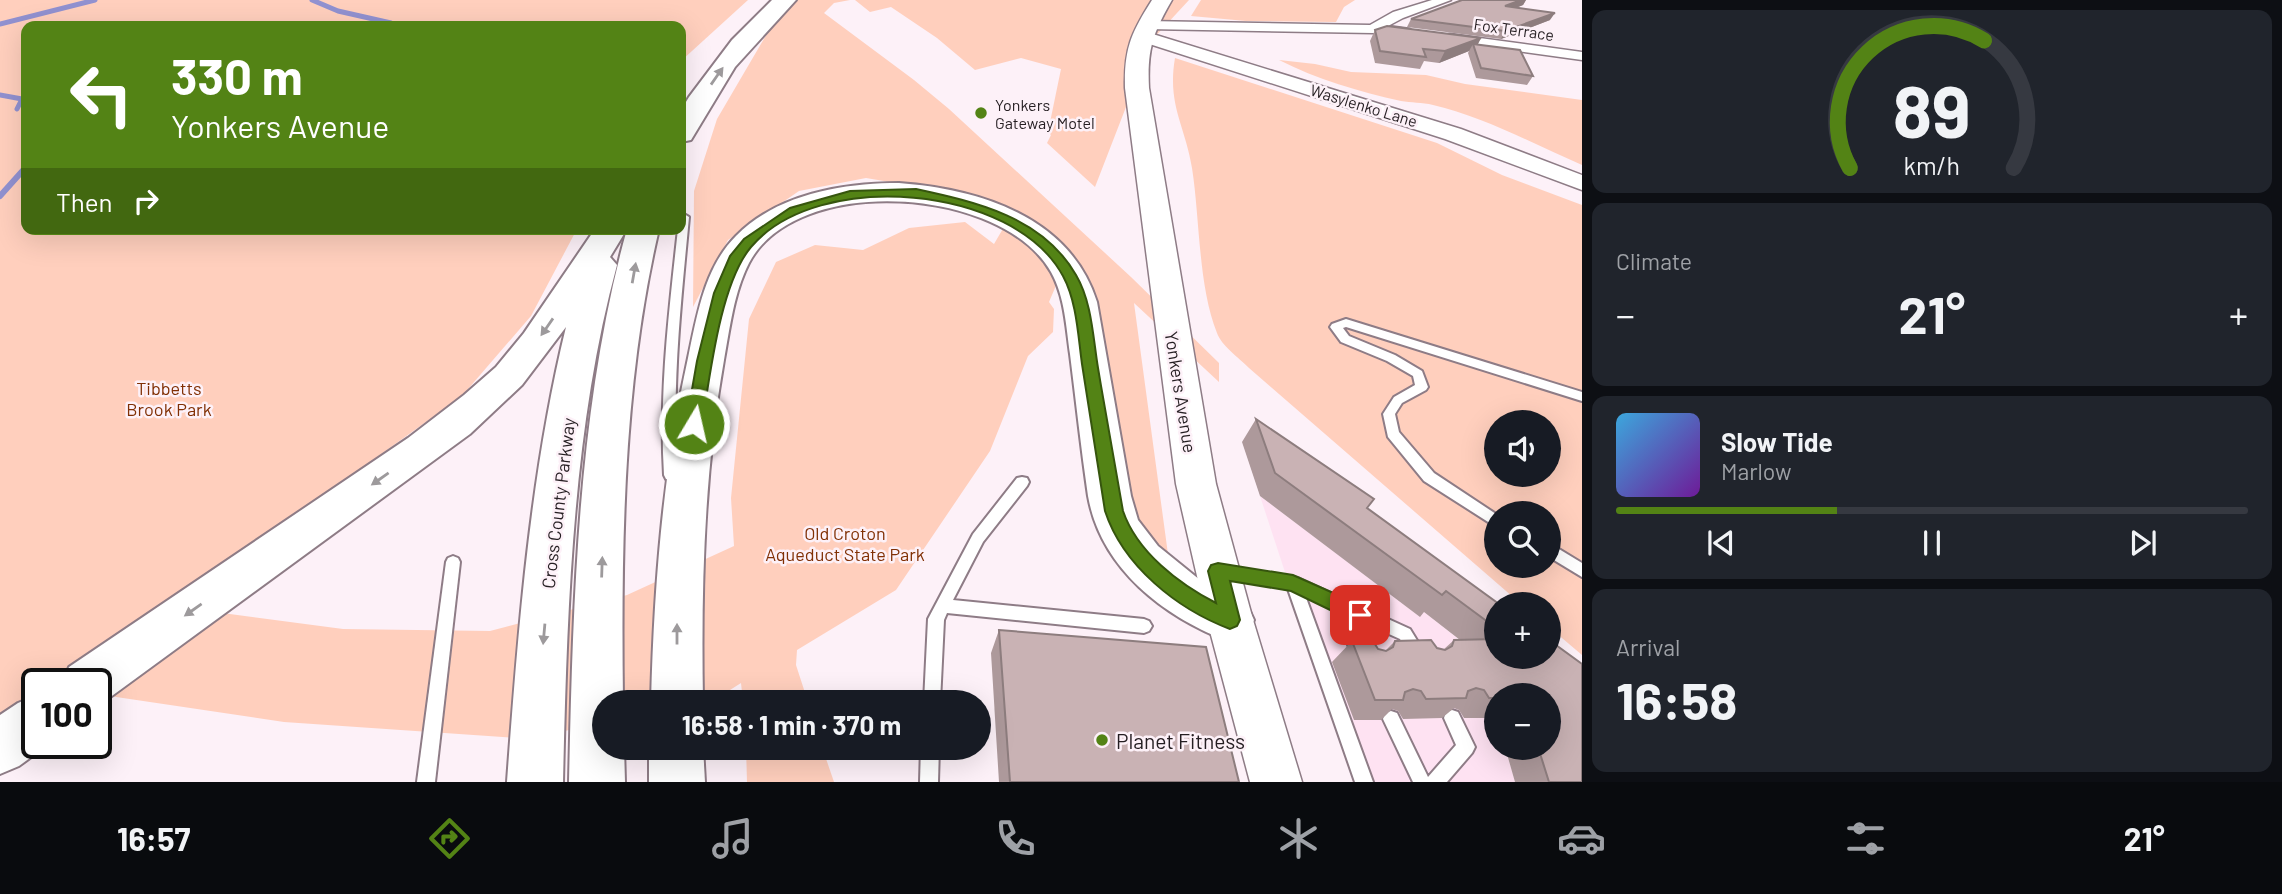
<!DOCTYPE html>
<meta charset="utf-8">
<style>
:root{--surface:#171b24;--page:#20242c;--text:#f1f3f6;--muted:#9ea1a6;--line:#363941;--accent:#538315}
body{margin:0;font-family:Barlow,sans-serif;background:var(--page);color:var(--text);height:100vh;display:flex;flex-direction:column;font-size:26px;white-space:nowrap}
*{box-sizing:border-box;margin:0}
p{font-size:23px;color:var(--muted)}
.icon{flex:none;width:38px;height:38px;fill:none;stroke:currentColor;stroke-width:2;stroke-linecap:round;stroke-linejoin:round}
.map{position:relative;flex:1;overflow:hidden}
.details{display:flex;flex-direction:column;gap:10px;padding:10px;background:#0d0f14;width:700px}
.details>*{flex:none}
.banner{position:absolute;left:21px;top:21px;width:665px;height:214px;border-radius:14px;box-shadow:0 7px 28px #0002;background:#538315;color:#fff;overflow:hidden}
.controls{position:absolute;left:1484px;top:410px;display:grid;gap:14px}
.controls a{display:grid;place-items:center;width:77px;height:77px;border-radius:50%;background:var(--surface);box-shadow:0 7px 28px #0002;font-size:35px}
.speed{position:absolute;left:21px;top:668px;display:flex;gap:14px;font-size:35px;font-weight:700;text-align:center}
.speed>*{display:grid;place-content:center;width:91px;height:91px;border-radius:50%;background:var(--surface);box-shadow:0 7px 28px #0002;line-height:1}
.speed .limit{border:4px solid #111;border-radius:10px;background:#fff;color:#111}
.pin{position:absolute;display:grid;place-items:center;width:60px;height:60px;color:#fff;margin:-30px;border-radius:14px;box-shadow:0 4px 10px #0006}
.me{position:absolute;width:77px;margin:-38px;rotate:9deg;stroke-linejoin:round;filter:drop-shadow(0 0 5px #0008)}
.turn{display:flex;align-items:center;gap:24px;height:147px;padding:0 35px;font-size:32px}
.turn .icon{width:91px;height:91px;stroke-width:2.5}
.turn b{display:block;font-size:49px;line-height:60px}
.then{display:flex;align-items:center;height:66px;padding:0 35px;background:#0003;gap:14px;font-size:26px}
.big{font-size:52px;font-weight:700;line-height:1.1}
.details .tile{flex:1;display:flex;flex-direction:column;justify-content:center;gap:10px;min-width:0;padding:0 24px;border-radius:14px;background:var(--page)}
.details .dial{align-items:center;gap:0}
.dial svg{height:182px;overflow:visible;fill:none;stroke:var(--line);stroke-width:7;stroke-linecap:round;text-anchor:middle}
.dial text{fill:var(--text);stroke:none}
.song{display:flex;align-items:center;gap:21px}
.cover{width:84px;height:84px;border-radius:10px;background:linear-gradient(135deg,hsl(200 70% 55%),hsl(280 70% 35%))}
.played{height:7px;border-radius:4px;background:linear-gradient(90deg,var(--accent) 35%,var(--line) 35%)}
.keys{display:flex;justify-content:space-around;direction:ltr}
.heat{display:flex;justify-content:space-between;align-items:center;font-size:38px;direction:ltr}
.trip{position:absolute;left:592px;top:690px;width:399px;height:70px;border-radius:35px;background:var(--surface);box-shadow:0 7px 28px #0002;font-weight:700;line-height:70px;text-align:center}
.dock{display:flex;height:112px;justify-content:space-around;align-items:center;background:#090b0e;color:var(--muted)}
.dock .icon{width:49px;height:49px}
.dock .on{color:var(--accent)}
.dock b{font-size:32px;color:var(--text)}
main{display:flex;flex:1;min-height:0}
.map>svg:first-child{display:block}
.built{fill:#fee2f2}
.green{fill:#ffcfbd;fill-rule:evenodd}
.lines{fill:none;stroke-linecap:round;stroke-linejoin:round}
.stream-far1{stroke:#9191d0;stroke-width:5}
.stream{stroke:#9191d0;stroke-width:6}
.service-casing{stroke:#8e7c86;stroke-width:4}
.minor-casing{stroke:#8e7c86;stroke-width:3}
.tertiary-casing{stroke:#8e7c86;stroke-width:3}
.primary-casing{stroke:#8e7c86;stroke-width:3}
.motorway-casing{stroke:#8e7c86;stroke-width:4}
.service{fill:#fff;fill-rule:evenodd}
.minor{fill:#fff;fill-rule:evenodd}
.tertiary{fill:#fff;fill-rule:evenodd}
.primary{fill:#fff;fill-rule:evenodd}
.motorway{fill:#fff;fill-rule:evenodd}
.wall{fill:#ad999b}
.shaded-wall{fill:#8d7d7e}
.building{fill:#c9b2b4;stroke:#8d7d7e;stroke-width:2}
.oneway{fill:#9d9a9c}
.route{fill:#538315;stroke:#36550e;stroke-width:2}
.poi-dot{fill:#538315;stroke:#fdf1f8;stroke-width:2.5}
.labels{text-anchor:middle;dominant-baseline:central;stroke-width:5;stroke-linejoin:round;paint-order:stroke}
.far-street-label{font-size:16px;fill:#251e22;stroke:#fdf1f8}
.far-poi-label{font-size:16px;fill:#251e22;stroke:#fdf1f8;text-anchor:start}
.park-label{font-size:18px;fill:#813005;stroke:#fdf1f8}
.street-label{font-size:18px;fill:#251e22;stroke:#fdf1f8}
.near-poi-label{font-size:21px;fill:#251e22;stroke:#fdf1f8;text-anchor:start}
</style>
<main>
<div class="map">
<svg width="1582" height="782" viewBox="0 0 1582 782">
<rect width="100%" height="100%" fill="#fdf1f8"/>
<path class="built" d="M1260,496L1419,616L1424,612L1456,637L1487,684L1496,716V747H1505L1515,782H1354Z"/>
<g class="green">
<path d="M0,0H748L681,61V26H26V229H577L531,316L462,396L170,606L343,629L490,631L627,595L734,546L731,498L749,319L776,262L815,245L863,250L909,228L965,222L994,244L1011,215L961,194L866,178L799,191L728,240L693,307L694,191L717,119L768,32L797,0H850L834,3L824,13L914,80L949,109L1131,277L1219,363V382L1134,303L1170,569L1139,543L1066,262L1049,302L1054,309L1053,332L1028,356L990,451L896,590L797,650L796,665L808,702H743L741,683L719,697L697,702H604V722L530,739L284,722L96,694V684H37V696L0,722Z"/>
<path d="M855,0H1189L1152,40L1095,187L1047,143L1051,135L1048,132L1061,69L1021,58L975,70L937,38L891,7L870,12Z"/>
<path d="M1201,0H1355L1344,7L1336,22L1246,21L1191,16Z"/>
<path d="M1175,58L1437,143L1502,175L1582,205V655L1549,627V604H1521L1249,368C1239,358 1221,345 1217,333C1198,285 1200,219 1192,168C1185,125 1167,105 1175,58ZM1496,422H1549V474H1496ZM1496,513H1549V565H1496Z"/>
<path d="M1279,60L1315,64L1351,72L1426,75L1465,84L1582,100V165C1534,144 1484,117 1433,105C1422,102 1411,103 1401,101C1360,92 1316,79 1279,60Z"/>
<path d="M746,747H822L834,782H747Z"/>
</g>
<g class="lines">
<g class="stream-far1">
<path d="M312,0L338,11L391,23V26"/>
<path d="M0,24L95,0"/>
<path d="M0,95L22,99L17,109"/>
</g>
<path class="stream" d="M0,196L26,167"/>
<g class="service-casing">
<g id="service">
<path d="M684,214L689,217C681,303 671,388 678,475L676,479L671,480L666,479L664,475C659,392 669,311 678,229H681V215Z"/>
<path d="M1346,319L1582,392V401L1346,327L1343,328L1349,336L1395,355L1422,371L1428,387L1426,390L1402,403L1395,414L1399,432L1434,473L1496,514V527L1424,481L1388,437L1383,414L1394,397L1415,385L1413,376L1387,361L1341,342L1330,327L1332,324Z"/>
<path d="M1022,477L1027,478L1029,482L1027,486L983,542L953,600L1144,619L1149,621L1152,626L1149,631L1144,633L947,613L944,620L940,702H924L928,619L973,534L1017,478Z"/>
<path d="M1549,543L1582,563V577L1549,557Z"/>
<path d="M453,556L458,558L460,562L435,782H417L446,562L448,558Z"/>
<path d="M1225,566L1298,578L1410,629L1426,655L1424,660L1418,662L1412,660L1400,639L1351,617L1369,656L1367,661L1361,663L1355,661L1332,608L1305,595L1373,782H1355L1288,589L1220,576L1218,572L1220,568Z"/>
<path d="M1452,710L1458,712L1475,747L1472,753L1447,782H1413L1383,719L1385,713L1391,711L1397,713L1428,777L1456,745L1444,718L1446,712Z"/>
<path d="M921,747H939L938,782H920Z"/>
</g>
</g>
<g class="minor-casing">
<g id="minor">
<path d="M1432,0H1451L1403,18L1388,26L1410,29L1412,32L1405,36L1373,33L1147,29L1140,25L1147,21L1370,25L1393,12Z"/>
<path d="M1450,34L1582,52V60L1445,41V35Z"/>
</g>
</g>
<g class="tertiary-casing">
<path id="tertiary" d="M1143,31L1461,129L1582,175V190L1445,139L1137,40L1134,36L1137,32Z"/>
</g>
<g class="primary-casing">
<path id="primary" d="M1152,0H1172C1153,33 1147,49 1149,88L1216,484L1253,620L1302,782H1250L1207,620L1176,484L1125,88C1124,49 1131,33 1152,0Z"/>
</g>
<g class="motorway-casing">
<g id="motorway">
<path d="M772,0H796L735,67L691,140L681,142V110L689,97L732,40Z"/>
<path d="M899,183C980,189 1070,217 1097,302L1131,496L1138,520L1158,546L1200,580L1247,605L1254,620L1247,635L1230,642C1164,617 1101,569 1088,496C1081,449 1076,401 1070,354C1066,327 1065,297 1051,272C1003,187 797,172 749,263C734,292 730,327 724,360C704,473 701,587 703,702H651C654,586 663,471 688,358C697,316 704,268 736,236C777,194 843,183 899,183Z"/>
<path d="M595,229H627L610,257L617,265C572,430 567,612 563,782H507C518,630 530,475 566,327L522,385L470,434L105,701L96,705V684H62L69,667L408,438L464,395L496,367L524,333Z"/>
<path d="M627,229H659C623,382 621,545 623,702H604V747H624L625,782H569C573,600 578,405 627,229Z"/>
<path d="M37,695V744H49L19,766L0,774V715L18,703Z"/>
<path d="M649,747H703L705,782H649Z"/>
</g>
</g>
<use href="#service" class="service"/>
<use href="#minor" class="minor"/>
<use href="#tertiary" class="tertiary"/>
<use href="#primary" class="primary"/>
<use href="#motorway" class="motorway"/>
</g>
<g class="wall">
<path d="M1462,0H1526L1523,5L1516,8L1550,20L1501,39L1407,27L1411,19Z"/>
<path d="M1375,30L1481,38L1478,44L1533,76L1527,85L1476,78L1468,53L1469,51L1439,63L1424,61L1420,69L1375,63L1370,41Z"/>
<path d="M1256,419L1374,499L1367,508L1499,604H1496V656H1549V640L1582,664V782H1515L1505,747H1549V695H1496V718H1464L1459,710L1454,708L1442,718L1403,719L1398,711L1392,709L1381,720H1354L1332,662L1352,641H1373L1378,649L1385,651L1395,641L1431,640L1437,648L1443,650L1454,640H1460L1424,612L1420,617L1260,496L1242,442Z"/>
<path d="M999,630L1239,782H999L991,653Z"/>
</g>
<g class="shaded-wall">
<path d="M1521,0H1526L1523,5L1500,14L1505,6Z"/>
<path d="M1555,13L1550,20L1501,39L1505,31Z"/>
<path d="M1481,38L1475,49L1473,44L1469,51L1439,63L1445,51Z"/>
</g>
<g class="building">
<path d="M1462,0H1521L1505,6L1555,13L1505,31L1411,19Z"/>
<path d="M1387,26L1481,38L1445,51L1423,49L1426,57L1380,51L1375,30Z"/>
<path d="M1473,44L1520,50L1533,76L1481,68Z"/>
<path d="M1256,419L1374,499L1367,508L1499,604H1496V628L1446,591L1442,595L1275,473Z"/>
<path d="M999,630L1206,647L1239,782H1010Z"/>
<path d="M1496,639V656H1549V640L1582,664V782H1549L1538,747H1549V695H1496V698H1489L1484,690L1476,688L1468,691L1466,698L1426,699L1421,691L1413,689L1405,692L1403,700H1375L1352,641H1373L1378,649L1386,651L1393,647L1395,641L1431,640L1437,648L1445,650L1452,646L1454,640Z"/>
</g>
<defs><path id="oneway-solid" d="M-6-.8H1V-3.2L6.5 0L1 3.2V.8H-6Z" transform="scale(1.75)"/></defs>
<g class="oneway">
<use href="#oneway-solid" transform="translate(717 76) rotate(-55)"/>
<use href="#oneway-solid" transform="translate(634 273) rotate(-80)"/>
<use href="#oneway-solid" transform="translate(547 327) rotate(125)"/>
<use href="#oneway-solid" transform="translate(380 479) rotate(145)"/>
<use href="#oneway-solid" transform="translate(602 567) rotate(-88)"/>
<use href="#oneway-solid" transform="translate(193 610) rotate(145)"/>
<use href="#oneway-solid" transform="translate(544 634) rotate(95)"/>
<use href="#oneway-solid" transform="translate(677 634) rotate(-90)"/>
</g>
<path class="route" d="M916,189C976,202 1043,217 1076,275C1092,302 1093,338 1098,368C1106,416 1115,464 1123,511C1137,552 1179,584 1216,603L1208,571L1211,565L1218,563L1293,575L1367,608L1370,615L1367,621L1360,624L1353,621L1291,591L1230,581L1240,620L1237,626L1230,629C1177,609 1123,566 1105,511C1097,462 1090,413 1082,364C1078,336 1077,302 1063,276C1014,185 818,168 751,247C720,284 710,376 702,424L700,429H688L686,424L697,361L714,293L730,256L744,239L790,208L850,191Z"/>
<g class="poi-dot">
<circle cx="981" cy="113" r="7"/>
<circle cx="1102" cy="740" r="7"/>
</g>
<g class="labels">
<g class="far-street-label">
<text transform="translate(1514 29) rotate(8)">Fox Terrace</text>
<text transform="translate(1364 105) rotate(17)">Wasylenko Lane</text>
</g>
<g class="far-poi-label">
<text x="995" y="104">Yonkers<tspan x="995" dy="18">Gateway Motel</tspan></text>
</g>
<g class="park-label">
<text x="169" y="388">Tibbetts<tspan x="169" dy="21">Brook Park</tspan></text>
<text x="845" y="533">Old Croton<tspan x="845" dy="21">Aqueduct State Park</tspan></text>
</g>
<g class="street-label">
<text transform="translate(1181 392) rotate(81)">Yonkers Avenue</text>
<text transform="translate(558 503) rotate(-83)">Cross County Parkway</text>
</g>
<g class="near-poi-label">
<text x="1116" y="740">Planet Fitness</text>
</g>
</g>
</svg>
<div class="controls">
<a><svg class="icon" aria-label="sound" viewBox="0 0 24 24"><path d="M4 9h4l5-4v14l-5-4H4zM17 9q2 3 0 6"/></svg></a>
<a><svg class="icon" aria-label="search" viewBox="0 0 24 24"><circle cx="10" cy="10" r="6"/><path d="M15 15l6 6"/></svg></a>
<a>+</a>
<a>−</a>
</div>
<div class="speed"><div class="limit">100</div></div>
<div class="pin" style="left:1360px;top:615px;background:#d93025"><svg class="icon" aria-label="arrive" viewBox="0 0 24 24"><path d="M6 21V4h12l-3 4 3 4H6"/></svg></div>
<svg class="me" style="left:694px;top:424px" viewBox="-20 -20 40 40"><circle r="17" fill="#538315" stroke="#fff" stroke-width="3"/><path d="M0-11L8 9 0 5-8 9z" fill="#fff"/></svg>
<div class="trip">16:58 · 1 min · 370 m</div>
<div class="banner">
<div class="turn"><svg class="icon" aria-label="left" viewBox="0 0 24 24"><path d="M17 20v-9H6M10 6l-5 5 5 5"/></svg><div><b>330 m</b>Yonkers Avenue</div></div>
<div class="then">Then<svg class="icon" aria-label="right" viewBox="0 0 24 24"><path d="M7 20v-9h11M14 6l5 5-5 5"/></svg></div>
</div>
</div>
<section class="details">
<div class="tile dial"><svg viewBox="0 0 100 80">
<path d="M14 69A42 42 0 1 1 86 69"/>
<path d="M14 69A42 42 0 0 1 73 13" stroke="#538315"/>
<text x="50" y="56" font-size="32" font-weight="700">89</text>
<text x="50" y="72" font-size="11">km/h</text>
</svg></div>
<div class="tile"><p>Climate</p>
<div class="heat"><a>−</a><b class="big">21°</b><a>+</a></div>
</div>
<div class="tile">
<div class="song"><i class="cover"></i><div><b>Slow Tide</b><p>Marlow</p></div></div>
<div class="played"></div>
<div class="keys"><svg class="icon" aria-label="previous" viewBox="0 0 24 24"><path d="M18 5L8 12l10 7zM5 5v14"/></svg><svg class="icon" aria-label="pause" viewBox="0 0 24 24"><path d="M8 5v14M16 5v14"/></svg><svg class="icon" aria-label="next" viewBox="0 0 24 24"><path d="M6 5l10 7-10 7zM19 5v14"/></svg></div>
</div>
<div class="tile"><p>Arrival</p><b class="big">16:58</b></div>
</section>
</main>
<nav class="dock">
<b>16:57</b>
<svg class="icon on" aria-label="directions" viewBox="0 0 24 24"><path d="M12 3l9 9-9 9-9-9zM9 14v-3h6M13 9l2 2-2 2"/></svg>
<svg class="icon" aria-label="music" viewBox="0 0 24 24"><path d="M9 18V5l10-2v13"/><circle cx="6" cy="18" r="3"/><circle cx="16" cy="16" r="3"/></svg>
<svg class="icon" aria-label="phone" viewBox="0 0 24 24"><path d="M5 4h4l2 5-3 2q2 4 5 5l2-3 5 2v4C11 20 4 13 5 4z"/></svg>
<svg class="icon" aria-label="climate" viewBox="0 0 24 24"><path d="M12 3v18M4 7l16 10M4 17L20 7"/></svg>
<svg class="icon" aria-label="car" viewBox="0 0 24 24"><path d="M5 17H2v-5l4-1 3-4h7l3 4 3 1v5h-3M9 17h6M6 11h13"/><circle cx="7" cy="17" r="2"/><circle cx="17" cy="17" r="2"/></svg>
<svg class="icon" aria-label="filters" viewBox="0 0 24 24"><path d="M4 7h16M4 17h16"/><circle cx="9" cy="7" r="2"/><circle cx="15" cy="17" r="2"/></svg>
<b>21°</b>
</nav>
